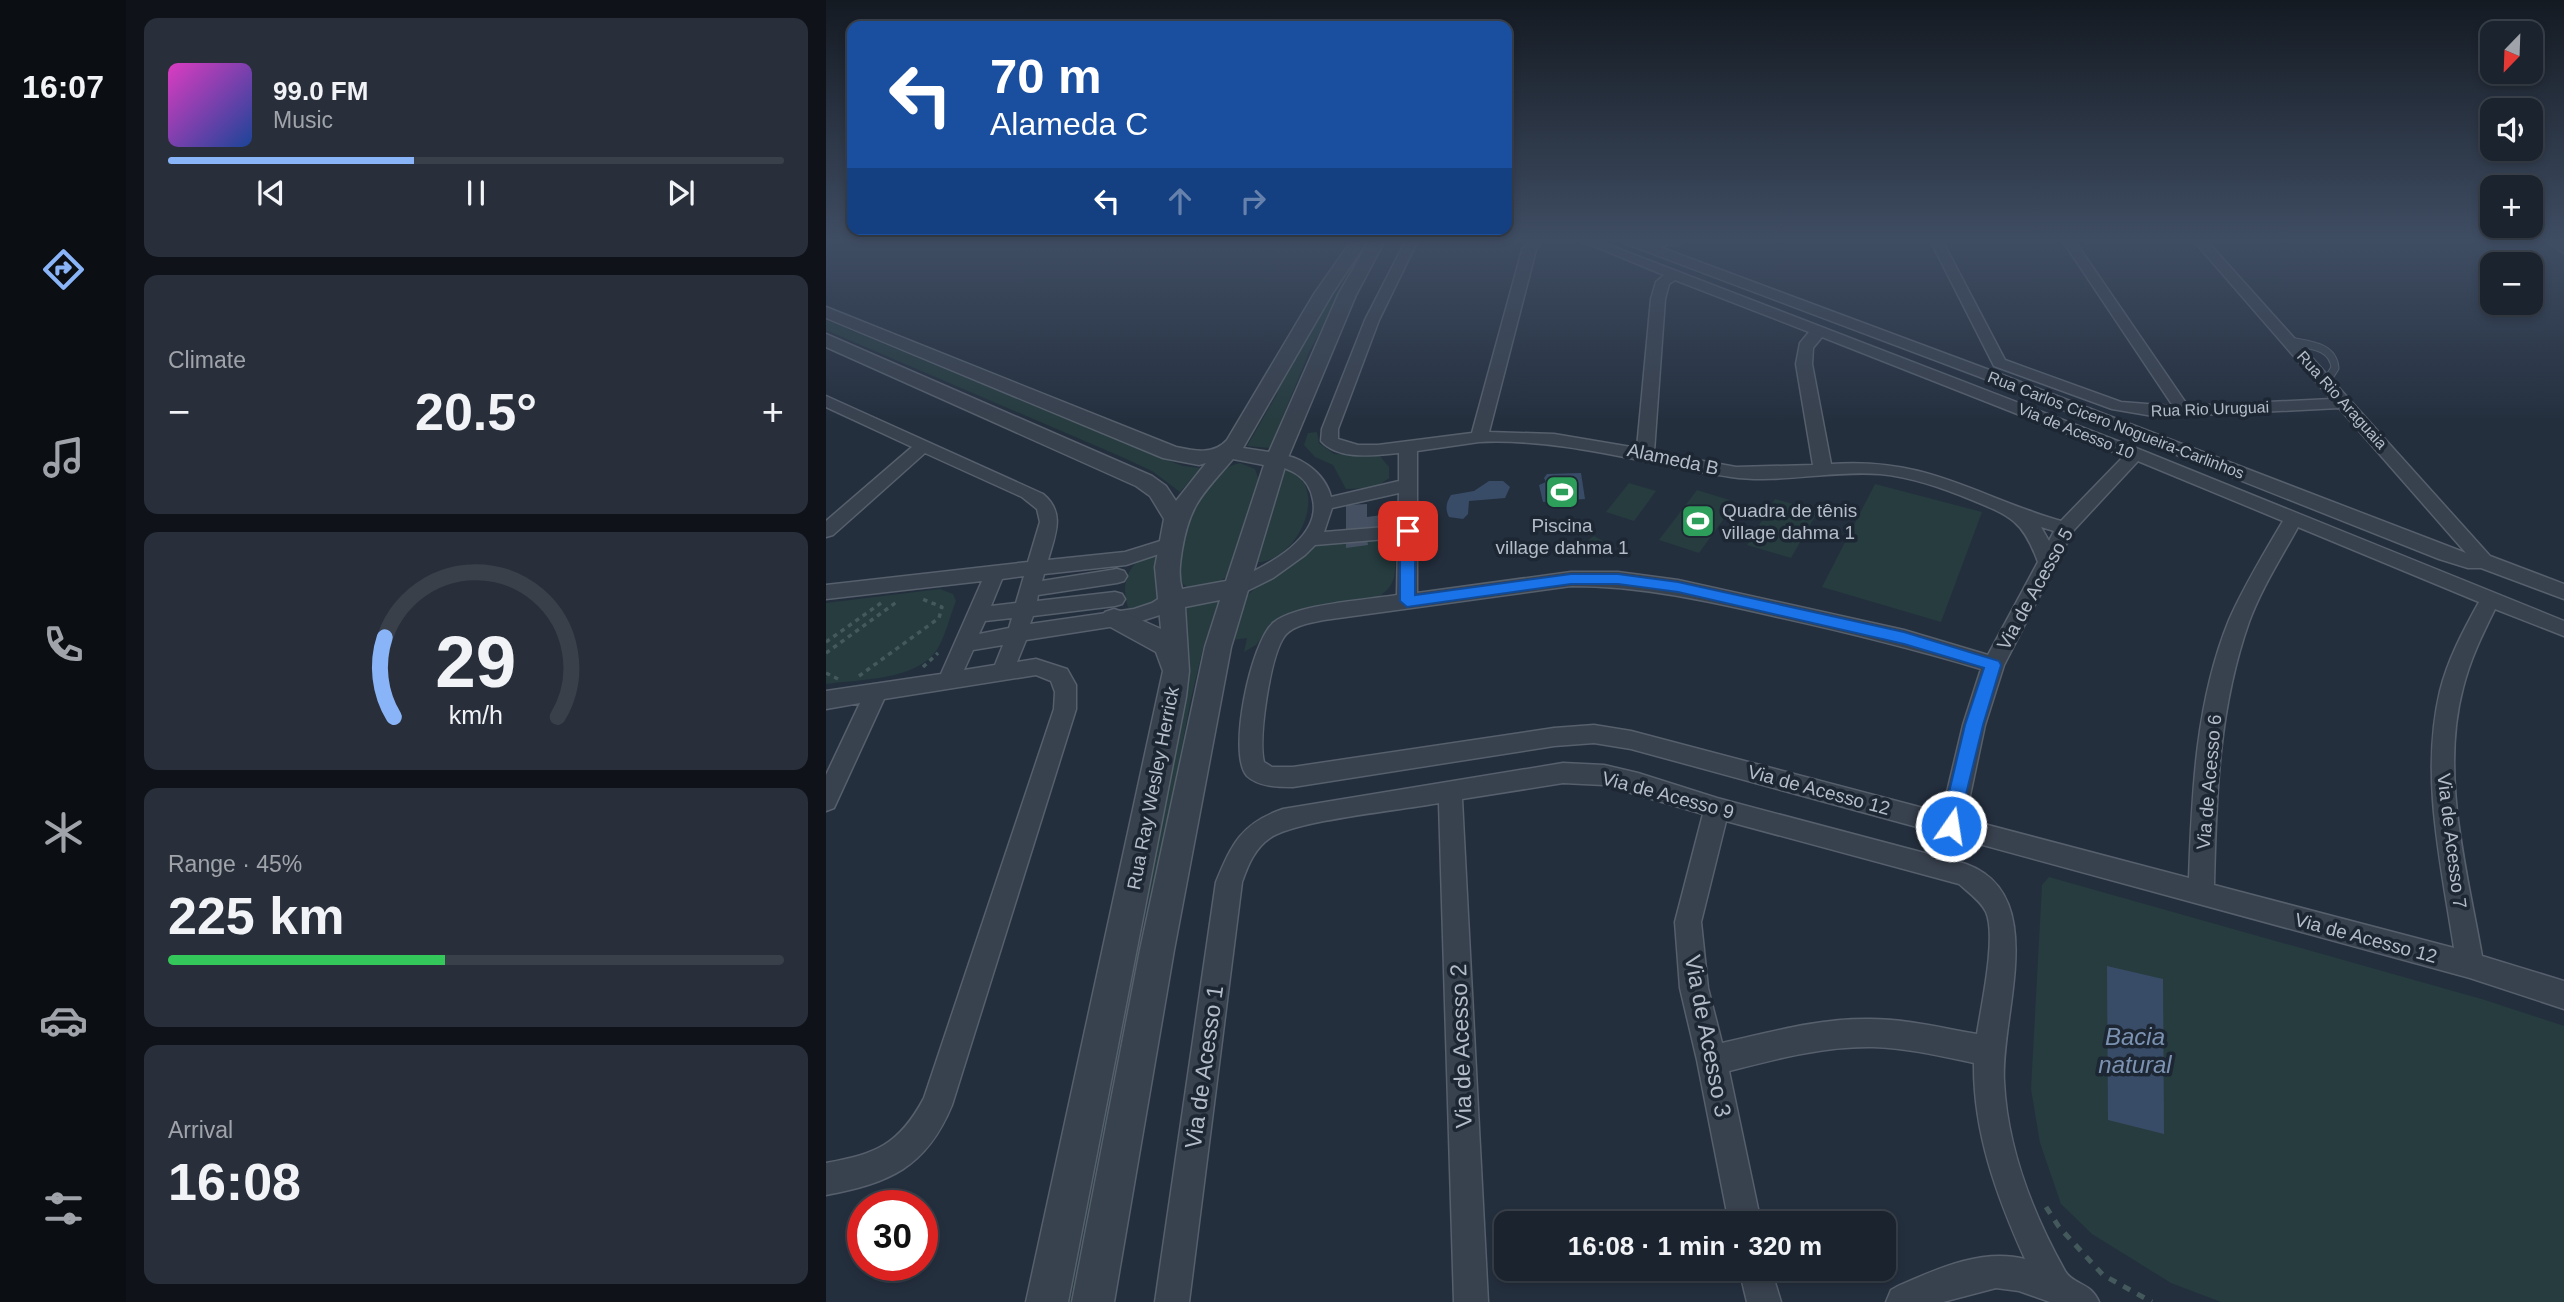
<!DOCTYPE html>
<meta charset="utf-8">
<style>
:root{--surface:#1b232e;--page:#282f3a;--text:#f1f3f6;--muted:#a0a4aa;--line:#39404a;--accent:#8ab4f8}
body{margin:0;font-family:Helvetica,sans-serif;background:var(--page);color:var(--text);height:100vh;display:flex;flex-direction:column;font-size:26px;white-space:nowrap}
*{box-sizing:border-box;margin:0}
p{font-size:23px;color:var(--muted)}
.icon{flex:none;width:38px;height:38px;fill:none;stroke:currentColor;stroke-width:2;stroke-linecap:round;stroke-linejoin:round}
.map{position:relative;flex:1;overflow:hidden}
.sheet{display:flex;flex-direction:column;gap:18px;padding:18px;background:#0f1319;width:700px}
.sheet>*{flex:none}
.guide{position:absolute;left:21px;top:21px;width:665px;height:214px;border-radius:14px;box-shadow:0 4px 10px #0003,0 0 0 2px var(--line);background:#1a4fa0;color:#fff;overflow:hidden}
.needle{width:46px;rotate:203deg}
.tools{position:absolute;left:1654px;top:21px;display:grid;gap:14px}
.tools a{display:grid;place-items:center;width:63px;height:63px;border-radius:14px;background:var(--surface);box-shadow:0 4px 10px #0003,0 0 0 2px var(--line);font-size:35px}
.speed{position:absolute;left:21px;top:1190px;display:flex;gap:14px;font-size:35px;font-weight:700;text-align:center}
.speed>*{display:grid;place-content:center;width:91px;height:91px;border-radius:50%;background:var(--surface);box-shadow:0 4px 10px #0003,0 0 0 2px var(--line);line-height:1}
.speed .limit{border:10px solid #d22;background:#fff;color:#111}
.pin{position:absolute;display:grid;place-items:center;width:60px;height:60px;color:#fff;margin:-30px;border-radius:14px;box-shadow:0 4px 10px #0006}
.me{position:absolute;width:77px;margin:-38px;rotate:13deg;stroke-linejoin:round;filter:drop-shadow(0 0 5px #0008)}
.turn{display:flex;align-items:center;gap:24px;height:147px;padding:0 28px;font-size:32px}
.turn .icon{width:91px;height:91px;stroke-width:2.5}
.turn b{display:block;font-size:49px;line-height:60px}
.lanes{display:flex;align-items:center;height:66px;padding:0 28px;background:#0003;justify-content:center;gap:35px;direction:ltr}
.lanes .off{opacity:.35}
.big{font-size:52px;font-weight:600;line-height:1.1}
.sheet .tile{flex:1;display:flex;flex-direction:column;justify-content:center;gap:10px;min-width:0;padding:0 24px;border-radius:14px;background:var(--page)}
.sheet .dial{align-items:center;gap:0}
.dial svg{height:182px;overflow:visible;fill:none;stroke:var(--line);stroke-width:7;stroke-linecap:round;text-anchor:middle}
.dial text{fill:var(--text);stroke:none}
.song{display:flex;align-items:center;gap:21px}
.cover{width:84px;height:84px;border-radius:10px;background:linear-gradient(135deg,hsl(310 70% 55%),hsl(220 70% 35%))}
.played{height:7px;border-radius:4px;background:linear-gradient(90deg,var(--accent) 40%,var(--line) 40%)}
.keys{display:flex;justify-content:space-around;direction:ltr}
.heat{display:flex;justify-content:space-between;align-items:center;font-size:38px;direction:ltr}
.charge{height:10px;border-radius:5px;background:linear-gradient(90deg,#34c759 45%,var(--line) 0)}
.trip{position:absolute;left:668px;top:1211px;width:402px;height:70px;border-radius:14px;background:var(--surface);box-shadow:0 4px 10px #0003,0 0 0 2px var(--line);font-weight:600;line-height:70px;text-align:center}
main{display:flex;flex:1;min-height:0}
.menu{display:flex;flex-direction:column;width:126px;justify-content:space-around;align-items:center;background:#0b0e12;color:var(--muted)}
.menu .icon{width:49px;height:49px}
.menu .on{color:var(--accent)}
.menu b{font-size:32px;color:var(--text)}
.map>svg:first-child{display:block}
.green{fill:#263c3f}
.water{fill:#394c67}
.building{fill:#455162}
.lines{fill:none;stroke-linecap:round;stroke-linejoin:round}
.service-casing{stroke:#565f6c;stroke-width:9}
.minor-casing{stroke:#565f6c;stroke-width:3}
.tertiary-casing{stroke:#565f6c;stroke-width:3}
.path-far1{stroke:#44595c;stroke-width:3.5;stroke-dasharray:4.5 4.5;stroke-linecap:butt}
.path{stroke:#44595c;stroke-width:5;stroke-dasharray:8 8;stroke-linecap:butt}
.service{stroke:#38414e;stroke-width:7}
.minor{fill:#38414e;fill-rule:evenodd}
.tertiary{fill:#38414e;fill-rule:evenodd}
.route{fill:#1a73e8;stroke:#114b97;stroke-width:2}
.labels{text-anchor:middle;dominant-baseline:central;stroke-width:7;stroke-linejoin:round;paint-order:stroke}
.far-street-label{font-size:16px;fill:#b4bcc9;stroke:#1d2633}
.street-label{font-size:19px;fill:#b4bcc9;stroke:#1d2633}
.poi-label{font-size:19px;fill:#b4bcc9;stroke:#1d2633;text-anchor:start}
.near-street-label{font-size:23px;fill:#b4bcc9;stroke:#1d2633}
.near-water-label{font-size:24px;font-style:italic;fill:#7c92b1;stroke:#1d2633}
</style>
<main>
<nav class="menu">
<b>16:07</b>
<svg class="icon on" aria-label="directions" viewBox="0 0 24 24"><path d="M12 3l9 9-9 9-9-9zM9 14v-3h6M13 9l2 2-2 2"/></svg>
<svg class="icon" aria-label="music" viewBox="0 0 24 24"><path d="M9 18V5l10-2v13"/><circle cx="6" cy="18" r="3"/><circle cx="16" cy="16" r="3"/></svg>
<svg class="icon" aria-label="phone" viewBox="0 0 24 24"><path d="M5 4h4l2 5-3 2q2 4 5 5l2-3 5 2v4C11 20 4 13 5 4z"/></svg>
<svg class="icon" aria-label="climate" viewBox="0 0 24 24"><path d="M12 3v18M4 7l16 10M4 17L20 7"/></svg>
<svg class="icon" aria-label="car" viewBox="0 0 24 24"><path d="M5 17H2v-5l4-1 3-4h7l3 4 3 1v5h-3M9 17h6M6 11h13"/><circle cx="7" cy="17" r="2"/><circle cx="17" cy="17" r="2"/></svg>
<svg class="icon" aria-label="filters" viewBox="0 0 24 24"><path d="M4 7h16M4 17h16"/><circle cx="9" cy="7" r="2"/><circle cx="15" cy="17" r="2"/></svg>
</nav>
<section class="sheet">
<div class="tile">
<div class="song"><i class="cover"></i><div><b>99.0 FM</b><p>Music</p></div></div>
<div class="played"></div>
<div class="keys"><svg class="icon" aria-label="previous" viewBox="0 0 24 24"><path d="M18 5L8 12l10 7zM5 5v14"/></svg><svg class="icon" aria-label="pause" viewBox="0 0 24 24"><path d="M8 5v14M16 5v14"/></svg><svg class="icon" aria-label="next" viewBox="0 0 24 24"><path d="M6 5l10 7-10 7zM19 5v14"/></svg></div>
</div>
<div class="tile"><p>Climate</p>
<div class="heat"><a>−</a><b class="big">20.5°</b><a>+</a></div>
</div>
<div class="tile dial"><svg viewBox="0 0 100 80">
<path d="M14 69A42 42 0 1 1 86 69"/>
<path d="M14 69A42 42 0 0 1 10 34" stroke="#8ab4f8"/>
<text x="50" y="56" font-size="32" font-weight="700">29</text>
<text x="50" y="72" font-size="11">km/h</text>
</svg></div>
<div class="tile"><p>Range · 45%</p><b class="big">225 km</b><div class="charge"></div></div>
<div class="tile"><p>Arrival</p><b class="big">16:08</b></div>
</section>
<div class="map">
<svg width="1738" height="1302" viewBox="0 0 1738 1302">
<rect width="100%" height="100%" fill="#242f3e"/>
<g class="green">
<path d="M541,240H546L484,350L444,448L421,446L451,394L457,375Z"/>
<path d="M0,320L325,454L357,466L375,468L354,492L326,471L296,457L0,330Z"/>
<path d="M491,432L493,443L508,454L553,455L563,467V478L549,488L520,489L507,465L489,457L478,445L482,433Z"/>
<path d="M414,463L429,469L433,481L400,577L387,586L363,589L354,581C355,538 365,475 414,463Z"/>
<path d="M464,469C505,492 470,562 431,562L429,560L455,472Z"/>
<path d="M803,483L830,491L808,521L780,512Z"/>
<path d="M1049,484L1156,512L1115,622L996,587Z"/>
<path d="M871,490L910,502L873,553L833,540Z"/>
<path d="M949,499L992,511L965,558L921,545Z"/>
<path d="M768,536L790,548L767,558L749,549Z"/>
<path d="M541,537L560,538L570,548C568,574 573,586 548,599L442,629L430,645L418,652L421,638L406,640L417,600L430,587L487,545L520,540V548Z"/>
<path d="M326,555L331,556L334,592L331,603L309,612L303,609C293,586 302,560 326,555Z"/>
<path d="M114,589L127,594L130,601C124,616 120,634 112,648C92,681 34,679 0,684V603Z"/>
<path d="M393,600L377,648L364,703L301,1041L247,1302H239L293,1043L317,913L360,659L359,608Z"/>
<path d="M1223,877L1659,1000L1738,1026V1302H1395L1345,1283L1266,1234L1235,1204L1214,1143L1205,1089L1216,885Z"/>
</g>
<g class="water">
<path d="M755,473L759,499L717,502L713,485L720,482L718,478L721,474Z"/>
<path d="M663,481H677L684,487L679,498L643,501L642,514L637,519L623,517C619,509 620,503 625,495L648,491Z"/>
<path d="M1281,966L1337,979L1338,1134L1282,1120Z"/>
</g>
<path class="building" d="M541,504V517L563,514L562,528L540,533L542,545L520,548V505Z"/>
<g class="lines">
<g class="service-casing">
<path id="service" d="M1464,341C1482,345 1507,345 1509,368L1500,382"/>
</g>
<g class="minor-casing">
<g id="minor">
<path d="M580,240H592L553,320L512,429V439L532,445H552L646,433L696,250L704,240H716L710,250L663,432L728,434L811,448L825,299L830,282L838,275L753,240H770L1315,450L1738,621V636L1669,609C1656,635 1644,660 1637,688C1614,775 1641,870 1656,956L1738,981V1009L1644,978L805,749L768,743L728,746L467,787C452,787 433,787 421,776C401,754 425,642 447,623C469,604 541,600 571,595L572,538L489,545L479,555L447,578L417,593H403L400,588C405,579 419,576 428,571C454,558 494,533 487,500C483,476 465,469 444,464L441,460L444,456C469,450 499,472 505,497L573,481V453C549,455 513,461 495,441L496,429L539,320ZM849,280L983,332L974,343L970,364L987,465L910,467L828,452L839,299L843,284ZM996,337L1298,456L1235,521C1149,496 1102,457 1005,464L986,364L987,348ZM653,442C740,438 821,465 905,477C955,484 1005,470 1054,474C1086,477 1116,488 1146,500C1185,516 1197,521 1212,562L1162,655L1078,630L852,580L792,572H745L591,593V451ZM1312,461L1457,521C1438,553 1418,586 1403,620C1370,701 1366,791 1363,878L1139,819L1159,725L1178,665L1247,531ZM573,493L572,526L498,532L506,508ZM1215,527L1228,531L1223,541ZM1472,527L1653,602C1637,631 1622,659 1614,691C1594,776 1615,863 1628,948L1388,885C1390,795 1393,707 1423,622C1435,589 1455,558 1472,527ZM745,586C816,586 883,601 952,617C1020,632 1088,649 1155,669L1137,725L1116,813L805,731L768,725L728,728L467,767H446L438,762C432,739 444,657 458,637C466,625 485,623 498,620Z"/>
<path d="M797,240H858L852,244L831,246L1166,371L1640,553L1513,408L1333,417L1286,409L1168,366L1104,240H1116L1179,360L1295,402L1347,406L1236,240H1248L1362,406L1505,399L1367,240H1380L1664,556L1738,584V599L1655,568H1642L1613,559L1154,377L798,243Z"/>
<path d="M1719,240H1733L1738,243V253Z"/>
<path d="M0,396L217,494C240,513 229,535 222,560L299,552L344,538L351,540L353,544L351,548L300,565L218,574L216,581L291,569L298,571L301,576L298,581L291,583L212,595L211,601L289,592L296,594L299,599L296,604L289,606L207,616L204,624L308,609L326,603L346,590L353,592L356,597L340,613L309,623L200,640L191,662L210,659L241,669L250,685V709L126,1105C100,1168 63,1183 0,1195V1163C50,1154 73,1145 98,1098L228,709L229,692L225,681L210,675L58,699L8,808L0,811V775L34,703L0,709V691L115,674L156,581L0,599V585L202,562L214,522L211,509L196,497L99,453L7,535L0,537V521L86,447L0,407ZM198,576L190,603L165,606L176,579ZM186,618L183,628L153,634L159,621ZM177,645L169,665L138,670L147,650Z"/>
<path d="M737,763L778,765L812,773L891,798L1140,864C1225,895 1174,1015 1178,1081C1181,1147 1207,1214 1239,1271C1247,1285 1265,1282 1273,1302H1224L1193,1291L1170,1288L1117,1302H1060L1065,1290L1072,1286C1111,1269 1156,1248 1199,1259C1171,1197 1147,1132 1148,1063C1115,1056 1081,1048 1047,1047C998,1046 950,1059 903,1071L935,1223H903L871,1060L854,988L849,922L877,814L778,785L737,783L636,799L662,1302H628L613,803C576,810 470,820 444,838C429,848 422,865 416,882L363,1302H329L390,882C406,843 416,823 457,809ZM900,821L1133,884C1142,892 1155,901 1160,912C1171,937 1155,1007 1151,1034C1116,1028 1080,1019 1044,1019C994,1018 945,1032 896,1043L882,988L875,922Z"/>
<path d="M913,1269H945L955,1302H921Z"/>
</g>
</g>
<g class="tertiary-casing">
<path id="tertiary" d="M526,240H542L506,294L417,448L443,452L512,295L543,241H555L557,244L530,295L461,460L405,647L348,950L288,1302H246L314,950L379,647L394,600L359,607L363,671L360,697L242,1302H200L337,671L330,652L279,624L275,618L279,612L288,609L297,612L335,629L329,567L338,519L324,496L310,486L0,347V334L326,476L340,486L350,501L380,463L373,465L337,458L0,318V307L350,447C368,451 388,455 401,440L488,294ZM407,459L438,465L400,581L356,589C352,575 354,563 356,550C364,503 377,494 407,459Z"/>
</g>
<g class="path-far1">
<path d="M0,642L55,603"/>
<path d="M0,653L72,601"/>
<path d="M97,667L112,653"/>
<path d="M0,673L12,679"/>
<path d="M33,676L113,618L116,607L96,599"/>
</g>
<path class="path" d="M1220,1207L1233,1227L1277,1275L1326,1302"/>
<use href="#service" class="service"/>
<use href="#minor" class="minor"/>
<use href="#tertiary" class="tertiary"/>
</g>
<linearGradient id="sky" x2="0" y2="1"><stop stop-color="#141a22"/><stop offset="0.57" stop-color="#3f4d63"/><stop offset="1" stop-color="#3f4d63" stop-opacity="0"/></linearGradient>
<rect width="1738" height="422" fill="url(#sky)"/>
<path class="route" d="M582,527L589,531V595L745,574H792L852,582L1078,632L1173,661L1175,665L1157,725L1131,831L1125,834L1118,831L1115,826L1139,725L1158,668L1078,644L852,592L792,584H745L581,607L574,601V531Z"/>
<defs>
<g id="stadium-square" transform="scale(1.75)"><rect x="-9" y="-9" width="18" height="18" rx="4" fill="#2e9e5b" stroke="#1d2633"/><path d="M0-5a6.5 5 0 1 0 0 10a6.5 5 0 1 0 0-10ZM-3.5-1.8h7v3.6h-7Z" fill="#fff"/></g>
</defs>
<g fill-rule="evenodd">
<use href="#stadium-square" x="736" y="492"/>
<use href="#stadium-square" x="872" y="521"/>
</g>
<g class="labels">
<g class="far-street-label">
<text transform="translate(1516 400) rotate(48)">Rua Rio Araguaia</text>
<text transform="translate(1384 409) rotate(-2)">Rua Rio Uruguai</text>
<text transform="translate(1290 425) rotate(21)">Rua Carlos Cicero Nogueira-Carlinhos</text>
<text transform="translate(1250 431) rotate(22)">Via de Acesso 10</text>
</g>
<g class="street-label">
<text transform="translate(847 459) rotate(12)">Alameda B</text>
<text transform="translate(1209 589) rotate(-61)">Via de Acesso 5</text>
<text transform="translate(1383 782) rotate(-85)">Via de Acesso 6</text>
<text transform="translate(327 788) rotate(-79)">Rua Ray Wesley Herrick</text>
<text transform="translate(993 790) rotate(15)">Via de Acesso 12</text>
<text transform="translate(842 795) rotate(15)">Via de Acesso 9</text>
<text transform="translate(1626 841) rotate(83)">Via de Acesso 7</text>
<text transform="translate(1540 938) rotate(15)">Via de Acesso 12</text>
</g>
<g class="poi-label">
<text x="896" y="510">Quadra de tênis<tspan x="896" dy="22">village dahma 1</tspan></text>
<text x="736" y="525" text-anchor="middle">Piscina<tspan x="736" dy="22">village dahma 1</tspan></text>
</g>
<g class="near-street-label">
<text transform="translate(882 1036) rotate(79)">Via de Acesso 3</text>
<text transform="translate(635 1046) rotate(-92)">Via de Acesso 2</text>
<text transform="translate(378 1067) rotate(-82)">Via de Acesso 1</text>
</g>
<g class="near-water-label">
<text x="1309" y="1036">Bacia<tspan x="1309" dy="28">natural</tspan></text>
</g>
</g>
</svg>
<div class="tools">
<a><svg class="needle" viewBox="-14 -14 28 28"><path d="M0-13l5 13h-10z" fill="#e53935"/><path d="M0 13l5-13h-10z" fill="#a0a4aa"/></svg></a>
<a><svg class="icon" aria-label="sound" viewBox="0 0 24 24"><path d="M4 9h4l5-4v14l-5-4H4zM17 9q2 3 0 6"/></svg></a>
<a>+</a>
<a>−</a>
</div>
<div class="speed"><div class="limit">30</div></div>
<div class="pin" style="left:582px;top:531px;background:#d93025"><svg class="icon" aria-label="arrive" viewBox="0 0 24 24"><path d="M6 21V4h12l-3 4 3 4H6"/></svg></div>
<svg class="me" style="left:1125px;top:826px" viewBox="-20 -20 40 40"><circle r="17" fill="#1a73e8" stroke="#fff" stroke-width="3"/><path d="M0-11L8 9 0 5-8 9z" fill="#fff"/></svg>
<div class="trip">16:08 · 1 min · 320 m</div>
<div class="guide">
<div class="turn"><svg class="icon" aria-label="left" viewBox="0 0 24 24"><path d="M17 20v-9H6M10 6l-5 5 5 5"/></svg><div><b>70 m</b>Alameda C</div></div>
<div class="lanes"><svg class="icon" aria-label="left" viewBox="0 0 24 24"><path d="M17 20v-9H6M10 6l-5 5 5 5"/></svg><svg class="icon off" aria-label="ahead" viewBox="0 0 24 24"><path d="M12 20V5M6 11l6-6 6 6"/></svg><svg class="icon off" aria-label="right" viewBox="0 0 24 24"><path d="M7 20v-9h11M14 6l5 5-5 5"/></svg></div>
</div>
</div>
</main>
